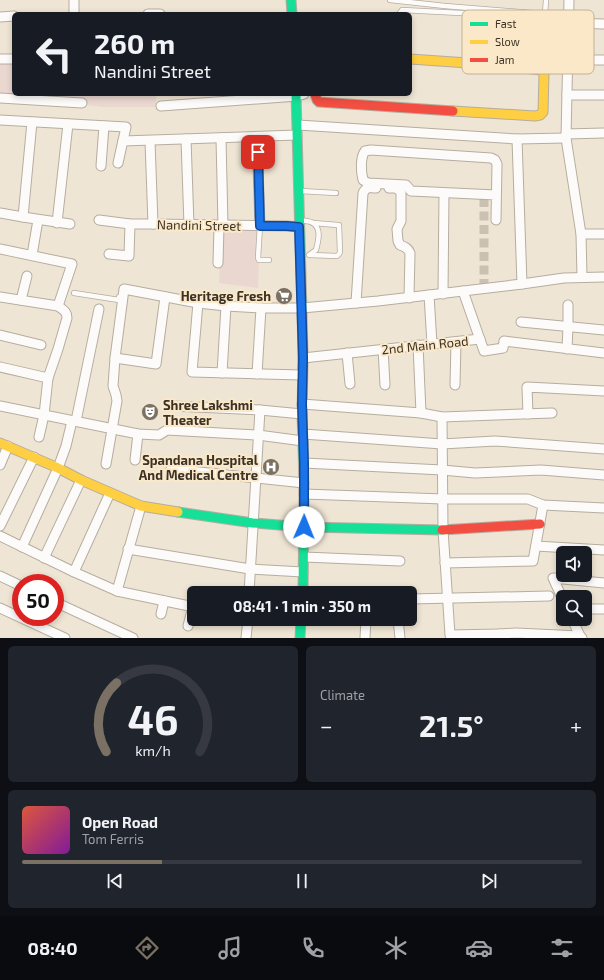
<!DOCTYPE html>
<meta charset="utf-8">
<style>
:root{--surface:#171b24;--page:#20242c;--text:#f1f3f6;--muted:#9ea1a6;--line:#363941;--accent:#7a7164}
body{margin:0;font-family:"Exo 2",sans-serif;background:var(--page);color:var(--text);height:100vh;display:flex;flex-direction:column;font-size:15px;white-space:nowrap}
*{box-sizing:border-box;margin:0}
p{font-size:13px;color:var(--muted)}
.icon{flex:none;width:22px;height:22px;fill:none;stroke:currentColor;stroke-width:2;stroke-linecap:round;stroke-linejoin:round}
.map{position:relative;height:638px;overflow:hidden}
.drawer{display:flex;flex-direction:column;gap:8px;padding:8px;background:#0d0f14;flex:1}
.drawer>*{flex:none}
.top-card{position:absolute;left:12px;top:12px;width:400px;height:84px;border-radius:6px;box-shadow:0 2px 6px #0003;background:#171b24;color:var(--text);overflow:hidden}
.tools{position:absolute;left:556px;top:546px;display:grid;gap:8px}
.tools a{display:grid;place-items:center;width:36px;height:36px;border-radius:6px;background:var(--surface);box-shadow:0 2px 6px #0003;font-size:20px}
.speed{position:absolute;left:12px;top:574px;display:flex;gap:8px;font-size:20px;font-weight:700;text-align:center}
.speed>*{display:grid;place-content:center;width:52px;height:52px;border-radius:50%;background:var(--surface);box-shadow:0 2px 6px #0003;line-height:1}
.speed .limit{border:6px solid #d22;background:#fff;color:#111}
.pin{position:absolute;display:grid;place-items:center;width:34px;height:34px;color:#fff;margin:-17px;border-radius:8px;box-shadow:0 2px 6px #0006}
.me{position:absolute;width:44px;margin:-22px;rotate:1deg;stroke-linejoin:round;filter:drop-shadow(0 0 3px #0008)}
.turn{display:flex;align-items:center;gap:14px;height:84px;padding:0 16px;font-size:18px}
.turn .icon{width:52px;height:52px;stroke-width:2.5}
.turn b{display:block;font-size:28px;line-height:34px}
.big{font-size:30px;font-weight:700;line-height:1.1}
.drawer .widget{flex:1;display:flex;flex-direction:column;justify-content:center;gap:6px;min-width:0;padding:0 14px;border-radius:6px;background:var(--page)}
.drawer .dial{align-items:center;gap:0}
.dial svg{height:104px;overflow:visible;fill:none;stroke:var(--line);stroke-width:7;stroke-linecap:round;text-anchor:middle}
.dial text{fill:var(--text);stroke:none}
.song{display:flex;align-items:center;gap:12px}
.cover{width:48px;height:48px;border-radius:6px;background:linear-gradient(135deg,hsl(10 70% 55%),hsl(290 70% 35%))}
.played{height:4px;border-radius:2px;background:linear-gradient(90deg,var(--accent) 25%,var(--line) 25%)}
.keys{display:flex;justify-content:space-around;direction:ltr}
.heat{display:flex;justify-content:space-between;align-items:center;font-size:22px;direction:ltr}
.drawer .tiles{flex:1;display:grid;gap:8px;grid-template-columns:1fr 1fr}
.widget:last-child{grid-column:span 2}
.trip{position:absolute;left:187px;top:586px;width:230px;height:40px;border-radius:6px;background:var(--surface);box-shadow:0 2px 6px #0003;font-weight:700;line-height:40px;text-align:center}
.tabs{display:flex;height:64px;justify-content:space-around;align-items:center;background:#090b0e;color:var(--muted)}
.tabs .icon{width:28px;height:28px}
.tabs .selected{color:var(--accent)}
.tabs b{font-size:18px;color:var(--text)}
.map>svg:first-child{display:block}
.green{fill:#ead7d0}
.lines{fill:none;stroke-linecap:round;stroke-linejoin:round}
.street-tunnel{stroke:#cbc1b1;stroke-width:9;stroke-dasharray:9 4.5;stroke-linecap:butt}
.lane-casing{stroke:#b5ada0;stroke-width:6}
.street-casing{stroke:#b5ada0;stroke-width:11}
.fast-casing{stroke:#b5ada0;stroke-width:11}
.slow-casing{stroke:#b5ada0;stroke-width:11}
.jam-casing{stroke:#b5ada0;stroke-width:11}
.lane{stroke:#fdfbf9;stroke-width:4.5}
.street{stroke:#fdfbf9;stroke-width:9}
.fast{stroke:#16e098;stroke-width:9}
.slow{stroke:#ffcf43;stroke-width:9}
.jam{stroke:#f24e42;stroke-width:9}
.route-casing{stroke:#114b97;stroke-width:10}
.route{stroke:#1a73e8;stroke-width:7}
.labels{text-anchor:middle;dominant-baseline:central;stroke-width:4;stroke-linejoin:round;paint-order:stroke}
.street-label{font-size:13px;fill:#3b3327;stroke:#fbe8c8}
.poi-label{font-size:13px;font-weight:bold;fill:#3b3327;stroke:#fbe8c8;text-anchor:end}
.key{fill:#fbe8c8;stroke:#c1b298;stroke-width:1}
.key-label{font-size:11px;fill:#3b3327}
</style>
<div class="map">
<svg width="604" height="638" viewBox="0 0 604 638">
<rect width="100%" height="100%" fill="#efe5d4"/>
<g class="green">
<path d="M14,63V94H156V107H104L0,96V64Z"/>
<path d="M221,229L260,230L258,288L219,283Z"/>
</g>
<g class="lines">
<path class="street-tunnel" d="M484,288V195"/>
<g class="lane-casing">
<g id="lane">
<path d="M390,0L445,6L545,14L546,0"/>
<path d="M399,14L402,10L537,17"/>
<path d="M300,191L336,193"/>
<path d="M300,220C304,221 310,221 313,223C322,229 318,242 316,250L309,255"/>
<path d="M260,226L258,258L259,260H269"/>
<path d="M310,255L337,256L339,254L340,252L339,225H338L313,223"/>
<path d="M74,293L119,300V297L122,298"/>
</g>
</g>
<g class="street-casing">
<g id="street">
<path d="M74,0V14"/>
<path d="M569,0L566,138L581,234"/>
<path d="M148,14H160"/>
<path d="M0,17L14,16"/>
<path d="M568,23L604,24"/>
<path d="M0,59H14"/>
<path d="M568,60H604"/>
<path d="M567,95H604"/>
<path d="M0,98L82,103"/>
<path d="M161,106L297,96L304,94"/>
<path d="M0,120L126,127L118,163"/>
<path d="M298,125L517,139L566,138"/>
<path d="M566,134L604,133"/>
<path d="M257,137L260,226"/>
<path d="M221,138L223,226"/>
<path d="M186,139L189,225"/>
<path d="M517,139L522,284"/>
<path d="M123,141L297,135"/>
<path d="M150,141L153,224"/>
<path d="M101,166L104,126"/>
<path d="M389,188H396L401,192V221L397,229L398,241L400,245C405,247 408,248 410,253L409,298"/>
<path d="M0,213L23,217L32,122"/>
<path d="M23,217L70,224"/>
<path d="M99,220L130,224H153L287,226L299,227"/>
<path d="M496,220L497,164L495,160L491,158L371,150L365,151C360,158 361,172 363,180L368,183L406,185L411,191L496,195"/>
<path d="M57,223L68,124"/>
<path d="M0,249L72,264L58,306"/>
<path d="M109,254L129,256L130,224"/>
<path d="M32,255L38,220"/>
<path d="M218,263L219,226"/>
<path d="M582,277L581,234H604"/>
<path d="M463,291L484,351L503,348L504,341L604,353"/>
<path d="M443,294L444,193"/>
<path d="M429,295L432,344"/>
<path d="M0,297L58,306C63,310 67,311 67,318L58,349L48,378L44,415L39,437"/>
<path d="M21,300L27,276"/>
<path d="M198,303L192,372L302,375"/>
<path d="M356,303L363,193C367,186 369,188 376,188"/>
<path d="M261,308H302L378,301L522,284L564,278L604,277"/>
<path d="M521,322L604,330"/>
<path d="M0,335L41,345"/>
<path d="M418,345L421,413"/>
<path d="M383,349L385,385"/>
<path d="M567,349L568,327V305"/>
<path d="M347,353L350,384"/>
<path d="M115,358L156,364L165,297"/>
<path d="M303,358L480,339"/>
<path d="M0,367L48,378"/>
<path d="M222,373L226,306"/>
<path d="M455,385L456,342"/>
<path d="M302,404L421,413L442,417L552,413"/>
<path d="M0,406L138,434L159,435L167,430L258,435L303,441"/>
<path d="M172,406L260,410L302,414"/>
<path d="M528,414L527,387L604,391"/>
<path d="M442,417L443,530L450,635L500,634V638"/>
<path d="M76,421L99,309"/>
<path d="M303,434L442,444L495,441L604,449"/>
<path d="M135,460L138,434"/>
<path d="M304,463L442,470L475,473L541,470L604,475"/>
<path d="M106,464L117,401L116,395L113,386L115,358L124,289L198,303L226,306L261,308L257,374"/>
<path d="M0,465L8,446"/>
<path d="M171,469L304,483"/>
<path d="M304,494L443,499H528L543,505L604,508"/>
<path d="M0,526L34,457"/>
<path d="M0,536L74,572L117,591L194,607"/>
<path d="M536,546L604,550"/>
<path d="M22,547L58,468L66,446L72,421"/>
<path d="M128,549L250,569L303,572"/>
<path d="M304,557L400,561"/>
<path d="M44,558L81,480"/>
<path d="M445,563L533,561L543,505"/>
<path d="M74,572L110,493"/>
<path d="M0,576L21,586"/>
<path d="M117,591L141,506"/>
<path d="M249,593L260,410"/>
<path d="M410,599L549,596"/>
<path d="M563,600L553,578L604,583"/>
<path d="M55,602L133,638"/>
<path d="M0,608L65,638"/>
<path d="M585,609H604"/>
<path d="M161,614L164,601"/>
<path d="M398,619L400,638"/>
<path d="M572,619L580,636L582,638"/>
<path d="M188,626L193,607"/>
<path d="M500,634L516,633L580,636"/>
<path d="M246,638L248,619"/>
<path d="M365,638L366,619"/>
</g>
</g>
<g class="fast-casing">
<g id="fast">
<path d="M291,0L292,14"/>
<path d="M296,94L302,312"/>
<path d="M303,444L304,494L303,593"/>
<path d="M178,512L253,523L304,527L442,530"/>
<path d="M300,638L301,619"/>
</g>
</g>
<g class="slow-casing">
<g id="slow">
<path d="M410,59L497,65L541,70L544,74L543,112L540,115L535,116L453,111"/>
<path d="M0,443L58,468L81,480L141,506L178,512"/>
</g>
</g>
<g class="jam-casing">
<g id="jam">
<path d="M315,94L317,100L319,102L453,111"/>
<path d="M302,312L303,358L302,414L303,444"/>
<path d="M442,530L540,524"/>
</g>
</g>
<use href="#lane" class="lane"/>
<use href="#street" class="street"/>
<use href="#fast" class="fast"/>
<use href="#slow" class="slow"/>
<use href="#jam" class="jam"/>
</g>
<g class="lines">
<g class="route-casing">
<path id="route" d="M258,152L260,226H287L299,227L303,358L302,404L304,463V527"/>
</g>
<use href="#route" class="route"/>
</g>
<defs>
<g id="supermarket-disc" transform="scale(0.9)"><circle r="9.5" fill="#7a7164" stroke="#fbe8c8"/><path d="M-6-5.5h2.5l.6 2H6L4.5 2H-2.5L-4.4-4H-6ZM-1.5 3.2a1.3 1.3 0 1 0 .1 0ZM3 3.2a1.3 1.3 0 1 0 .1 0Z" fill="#fff"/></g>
<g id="theatre-disc" transform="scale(0.9)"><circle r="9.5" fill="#7a7164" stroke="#fbe8c8"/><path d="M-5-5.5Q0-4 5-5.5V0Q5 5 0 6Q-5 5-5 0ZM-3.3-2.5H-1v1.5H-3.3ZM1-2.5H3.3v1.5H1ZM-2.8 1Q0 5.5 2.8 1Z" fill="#fff"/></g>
<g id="hospital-disc" transform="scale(0.9)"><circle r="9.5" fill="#7a7164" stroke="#fbe8c8"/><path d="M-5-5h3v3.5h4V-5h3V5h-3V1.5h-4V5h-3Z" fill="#fff"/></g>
</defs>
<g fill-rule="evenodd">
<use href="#supermarket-disc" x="284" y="296"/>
<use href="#theatre-disc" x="150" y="412"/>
<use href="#hospital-disc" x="271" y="467"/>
</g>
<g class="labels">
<g class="street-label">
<text transform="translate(199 225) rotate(1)">Nandini Street</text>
<text transform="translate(425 345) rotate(-6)">2nd Main Road</text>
</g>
<g class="poi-label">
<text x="271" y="296">Heritage Fresh</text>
<text x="163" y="405" text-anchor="start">Shree Lakshmi<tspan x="163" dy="15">Theater</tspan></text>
<text x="258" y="460">Spandana Hospital<tspan x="258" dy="15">And Medical Centre</tspan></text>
</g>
</g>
<rect x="462" y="10" width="132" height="64" rx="6" class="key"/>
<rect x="470" y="22" width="18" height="4" fill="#16e098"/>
<rect x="470" y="40" width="18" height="4" fill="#ffcf43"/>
<rect x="470" y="58" width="18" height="4" fill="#f24e42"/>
<g class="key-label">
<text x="495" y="28">Fast</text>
<text x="495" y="46">Slow</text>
<text x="495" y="64">Jam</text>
</g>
</svg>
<div class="tools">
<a><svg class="icon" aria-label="sound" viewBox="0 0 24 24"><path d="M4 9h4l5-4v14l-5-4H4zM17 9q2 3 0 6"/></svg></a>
<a><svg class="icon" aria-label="search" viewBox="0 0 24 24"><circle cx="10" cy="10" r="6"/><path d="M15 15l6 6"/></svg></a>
</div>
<div class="speed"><div class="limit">50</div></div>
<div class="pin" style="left:258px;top:152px;background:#d93025"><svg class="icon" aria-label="arrive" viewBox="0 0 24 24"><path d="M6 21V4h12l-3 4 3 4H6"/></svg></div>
<svg class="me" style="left:304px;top:527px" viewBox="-20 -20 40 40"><circle r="19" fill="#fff"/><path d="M0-13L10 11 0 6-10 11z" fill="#1a73e8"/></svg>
<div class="trip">08:41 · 1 min · 350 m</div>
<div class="top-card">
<div class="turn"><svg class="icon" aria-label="left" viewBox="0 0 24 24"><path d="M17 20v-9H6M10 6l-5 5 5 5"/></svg><div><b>260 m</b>Nandini Street</div></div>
</div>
</div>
<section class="drawer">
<div class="tiles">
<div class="widget dial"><svg viewBox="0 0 100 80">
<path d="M14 69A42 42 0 1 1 86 69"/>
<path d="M14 69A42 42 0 0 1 22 16" stroke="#7a7164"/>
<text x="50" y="56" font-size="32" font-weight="700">46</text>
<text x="50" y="72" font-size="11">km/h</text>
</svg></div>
<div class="widget"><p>Climate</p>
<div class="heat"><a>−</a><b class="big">21.5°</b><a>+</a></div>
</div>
<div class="widget">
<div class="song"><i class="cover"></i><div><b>Open Road</b><p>Tom Ferris</p></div></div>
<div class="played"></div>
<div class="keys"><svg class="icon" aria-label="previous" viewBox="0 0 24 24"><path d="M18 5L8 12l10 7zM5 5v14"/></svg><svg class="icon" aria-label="pause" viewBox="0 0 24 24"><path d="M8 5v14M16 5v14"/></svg><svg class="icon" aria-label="next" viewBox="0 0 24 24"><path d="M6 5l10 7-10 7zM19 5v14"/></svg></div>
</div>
</div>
</section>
<nav class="tabs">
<b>08:40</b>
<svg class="icon selected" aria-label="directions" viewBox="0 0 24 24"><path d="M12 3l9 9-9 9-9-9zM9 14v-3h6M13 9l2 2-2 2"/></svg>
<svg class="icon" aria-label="music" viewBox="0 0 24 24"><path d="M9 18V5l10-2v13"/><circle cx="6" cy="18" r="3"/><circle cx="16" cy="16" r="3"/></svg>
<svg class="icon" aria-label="phone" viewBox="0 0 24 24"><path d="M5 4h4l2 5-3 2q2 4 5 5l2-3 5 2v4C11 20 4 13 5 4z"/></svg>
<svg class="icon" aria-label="climate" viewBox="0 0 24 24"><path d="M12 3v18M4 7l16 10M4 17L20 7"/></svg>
<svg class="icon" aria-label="car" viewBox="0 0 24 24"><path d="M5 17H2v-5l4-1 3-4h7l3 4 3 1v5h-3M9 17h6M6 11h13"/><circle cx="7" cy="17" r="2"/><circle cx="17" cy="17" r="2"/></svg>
<svg class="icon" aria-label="filters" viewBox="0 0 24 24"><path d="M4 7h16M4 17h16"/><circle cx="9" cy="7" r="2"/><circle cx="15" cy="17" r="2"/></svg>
</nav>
